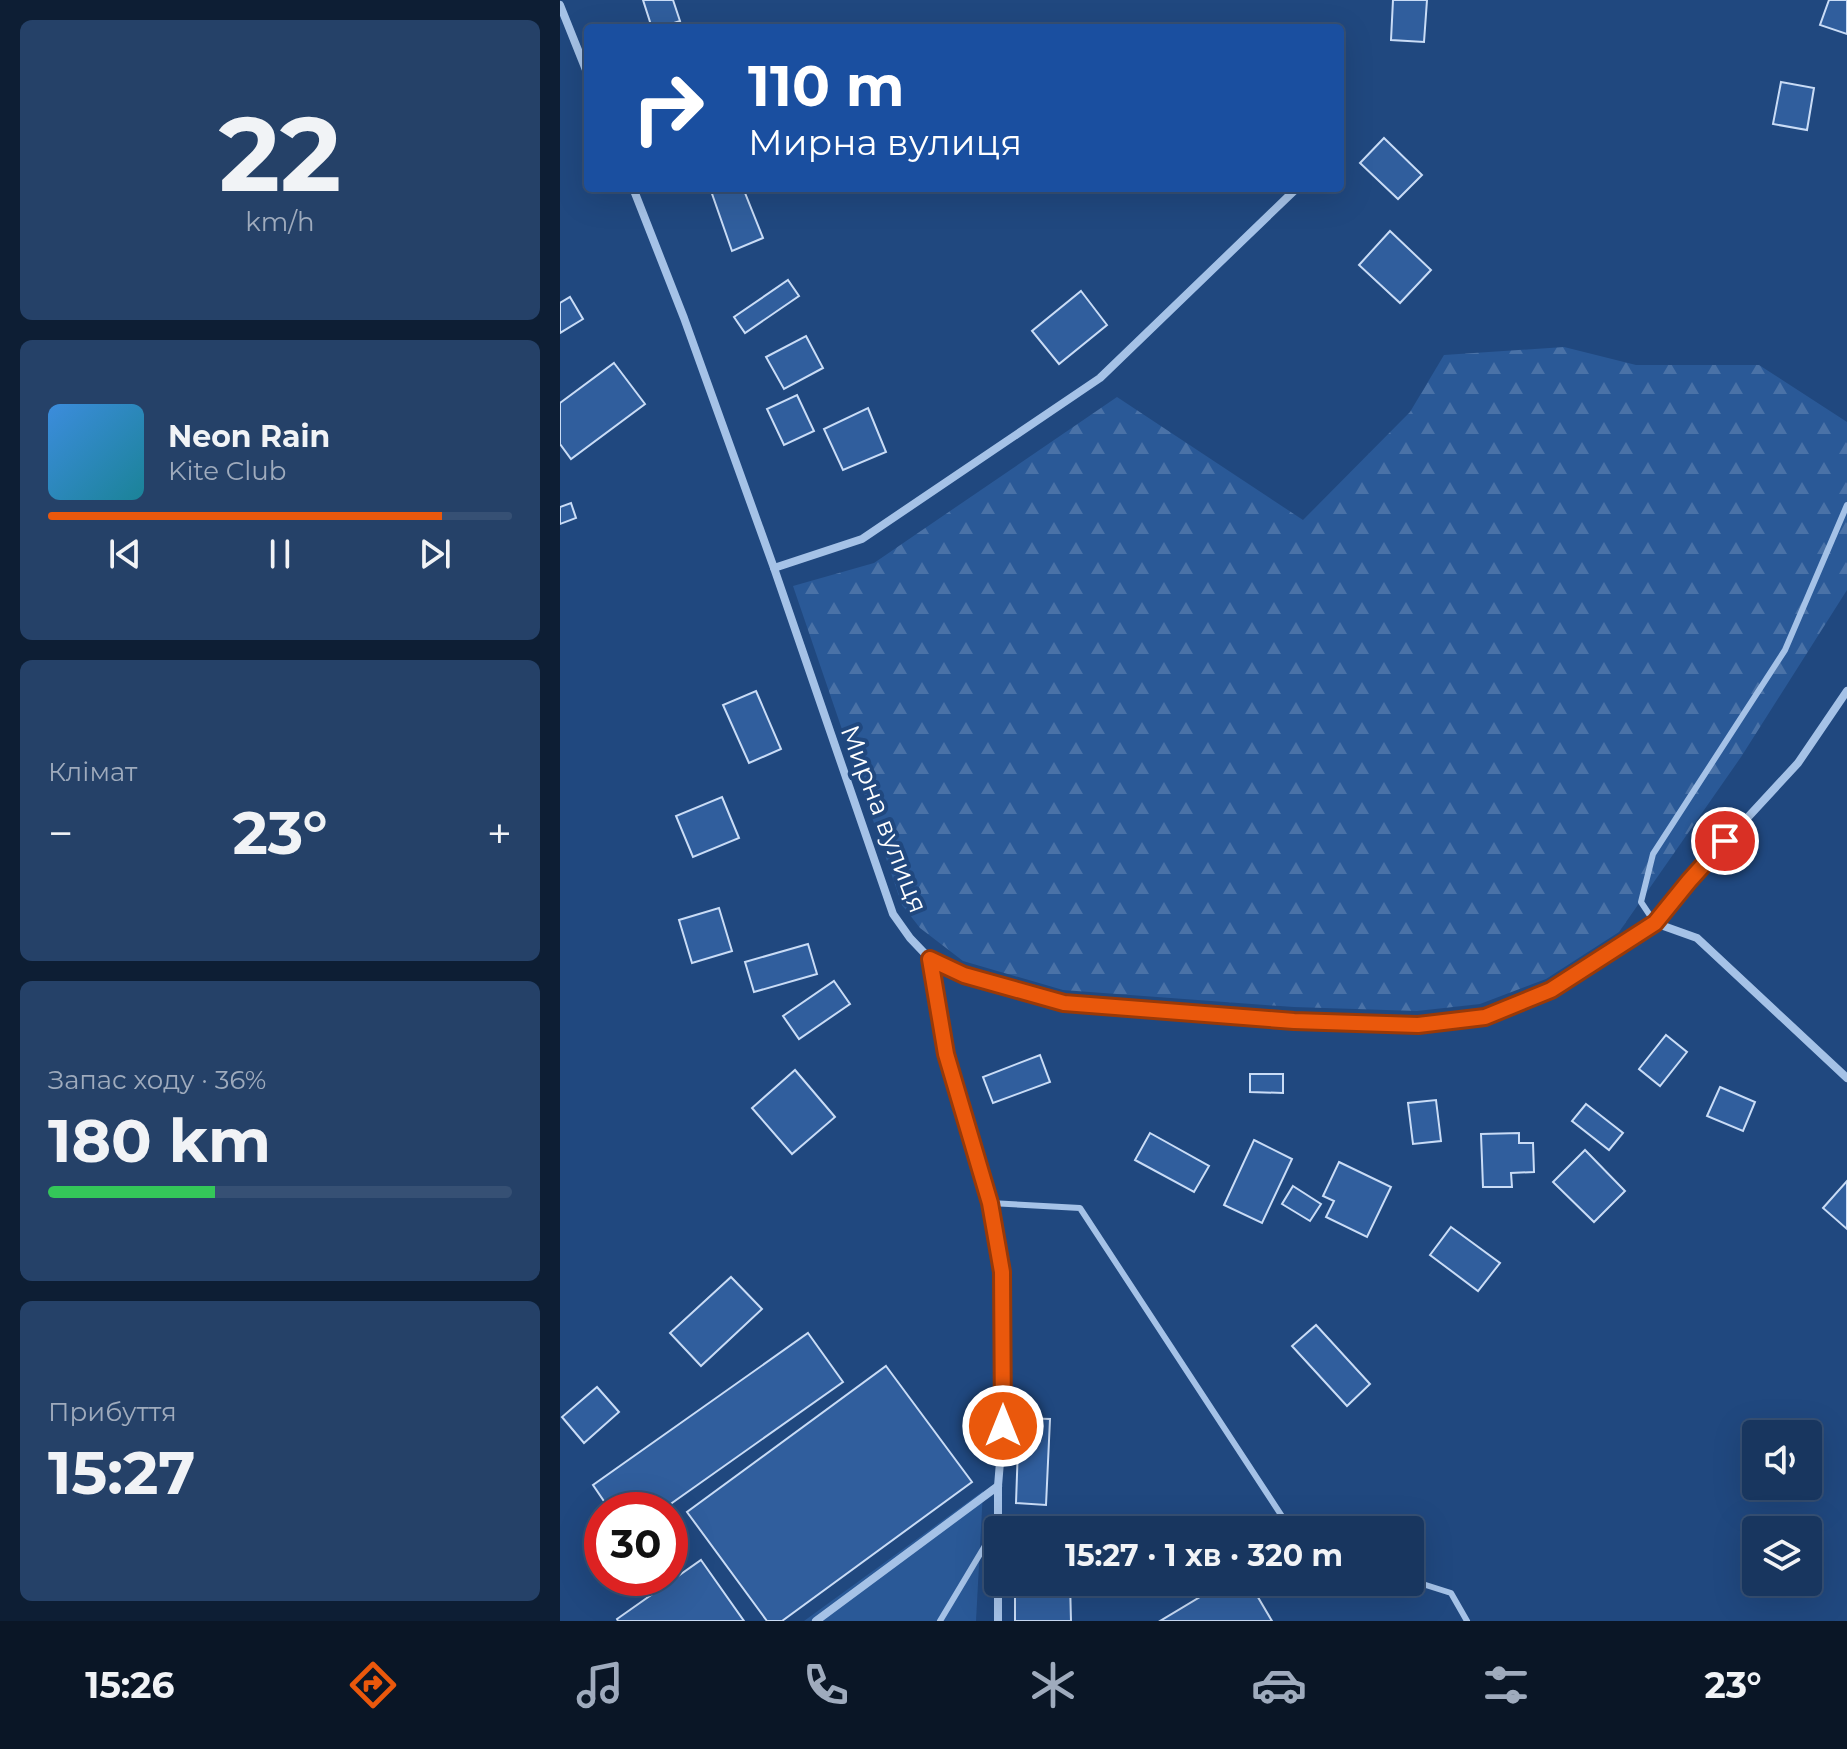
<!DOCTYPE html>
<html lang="uk">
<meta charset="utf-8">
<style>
:root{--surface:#18365f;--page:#254168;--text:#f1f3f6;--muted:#9fabbd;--line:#365074;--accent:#ea580c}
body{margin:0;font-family:Montserrat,sans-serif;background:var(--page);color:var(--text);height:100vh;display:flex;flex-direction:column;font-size:30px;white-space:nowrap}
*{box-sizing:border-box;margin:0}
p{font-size:26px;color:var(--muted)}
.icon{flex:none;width:44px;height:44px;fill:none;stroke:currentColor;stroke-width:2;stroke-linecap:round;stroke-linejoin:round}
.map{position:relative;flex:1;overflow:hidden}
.details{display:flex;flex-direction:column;gap:20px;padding:20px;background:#0d1e34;width:560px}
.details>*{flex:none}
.hud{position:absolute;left:24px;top:24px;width:760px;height:168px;border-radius:8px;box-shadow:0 8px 32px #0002,0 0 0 2px var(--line);background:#1a4fa0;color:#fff;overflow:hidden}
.buttons{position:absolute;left:1182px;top:1420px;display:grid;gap:16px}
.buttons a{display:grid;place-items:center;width:80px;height:80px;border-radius:8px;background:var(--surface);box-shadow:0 8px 32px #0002,0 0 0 2px var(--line);font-size:40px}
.speed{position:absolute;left:24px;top:1492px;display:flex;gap:16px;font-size:40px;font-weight:700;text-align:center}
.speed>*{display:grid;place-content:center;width:104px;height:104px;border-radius:50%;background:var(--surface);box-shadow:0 8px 32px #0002,0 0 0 2px var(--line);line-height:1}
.speed .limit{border:12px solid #d22;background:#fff;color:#111}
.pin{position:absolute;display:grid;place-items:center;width:68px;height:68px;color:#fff;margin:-34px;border:4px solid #fff;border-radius:50%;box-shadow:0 2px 8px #0007}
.me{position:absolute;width:88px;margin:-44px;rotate:0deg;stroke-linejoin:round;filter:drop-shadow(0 0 6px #0008)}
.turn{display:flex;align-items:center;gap:28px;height:168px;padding:0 32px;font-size:36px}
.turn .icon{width:104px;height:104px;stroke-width:2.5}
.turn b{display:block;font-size:56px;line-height:68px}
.big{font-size:60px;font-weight:700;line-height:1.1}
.details .tile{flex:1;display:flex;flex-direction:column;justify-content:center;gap:12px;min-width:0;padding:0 28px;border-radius:12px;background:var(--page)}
.details .dial{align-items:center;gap:0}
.dial b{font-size:104px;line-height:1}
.song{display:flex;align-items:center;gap:24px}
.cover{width:96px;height:96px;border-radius:12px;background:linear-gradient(135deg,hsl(210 70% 55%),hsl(190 70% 35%))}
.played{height:8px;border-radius:4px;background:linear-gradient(90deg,var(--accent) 85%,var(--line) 85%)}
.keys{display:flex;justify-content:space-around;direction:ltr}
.heat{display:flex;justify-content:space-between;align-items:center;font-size:44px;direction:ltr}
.charge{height:12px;border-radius:6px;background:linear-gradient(90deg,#34c759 36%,var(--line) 0)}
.trip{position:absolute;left:424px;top:1516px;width:440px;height:80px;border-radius:8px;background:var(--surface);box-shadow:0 8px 32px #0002,0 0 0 2px var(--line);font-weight:700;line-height:80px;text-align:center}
.tabs{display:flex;height:128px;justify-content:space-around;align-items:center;background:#0a1626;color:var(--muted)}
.tabs .icon{width:56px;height:56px}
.tabs .selected{color:var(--accent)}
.tabs b{font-size:36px;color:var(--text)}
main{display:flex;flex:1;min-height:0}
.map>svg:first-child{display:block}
.green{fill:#2a5997}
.forest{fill:url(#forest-firs)}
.building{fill:#305e9d;stroke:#c9dcf6;stroke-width:2}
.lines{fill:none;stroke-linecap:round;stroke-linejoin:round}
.service{stroke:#a5c2e7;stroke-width:6}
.minor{stroke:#a5c2e7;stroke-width:8}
.route-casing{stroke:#983908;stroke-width:20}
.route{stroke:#ea580c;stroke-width:14}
.labels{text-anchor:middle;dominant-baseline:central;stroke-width:8;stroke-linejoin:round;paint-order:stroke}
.street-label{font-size:26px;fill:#fff;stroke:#20487f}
</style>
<main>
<section class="details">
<div class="tile dial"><b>22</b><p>km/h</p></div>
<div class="tile">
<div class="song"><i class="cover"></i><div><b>Neon Rain</b><p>Kite Club</p></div></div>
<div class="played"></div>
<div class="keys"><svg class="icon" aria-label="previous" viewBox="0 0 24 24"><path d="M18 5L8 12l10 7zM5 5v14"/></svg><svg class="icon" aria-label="pause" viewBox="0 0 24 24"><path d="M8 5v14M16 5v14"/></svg><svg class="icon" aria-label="next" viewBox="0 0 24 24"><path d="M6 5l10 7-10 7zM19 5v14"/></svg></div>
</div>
<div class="tile"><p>Клімат</p>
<div class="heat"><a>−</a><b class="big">23°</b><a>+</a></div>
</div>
<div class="tile"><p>Запас ходу · 36%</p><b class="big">180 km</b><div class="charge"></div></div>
<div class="tile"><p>Прибуття</p><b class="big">15:27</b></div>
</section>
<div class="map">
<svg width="1287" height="1621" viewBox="0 0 1287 1621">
<defs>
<pattern id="forest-firs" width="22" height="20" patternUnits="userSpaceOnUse" patternTransform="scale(2)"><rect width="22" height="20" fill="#2a5997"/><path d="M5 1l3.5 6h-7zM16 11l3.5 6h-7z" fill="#4a72a7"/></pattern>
</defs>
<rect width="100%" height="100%" fill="#20487f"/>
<path class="green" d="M423,1491L416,1621H244Z"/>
<path class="forest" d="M1004,347L1076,365H1199L1287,422V590L1181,757L1059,932L986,979L920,1004L857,1011L734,1007L503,990L403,961L360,928L342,905L233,586L314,563L557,397L743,520L850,412L884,355Z"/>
<g class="building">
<path d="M83,0H113L120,21L99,28H92Z"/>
<path d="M833,0H867L864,42L831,40Z"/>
<path d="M1269,0H1287V34L1260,25Z"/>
<path d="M1221,82L1254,88L1247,130L1213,124Z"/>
<path d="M824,138L862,175L838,199L800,163Z"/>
<path d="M150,188H183L203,238L172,251Z"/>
<path d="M830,231L871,270L840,303L799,265Z"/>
<path d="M228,280L239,296L185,333L174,317Z"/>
<path d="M521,291L547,325L499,364L472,331Z"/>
<path d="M10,297L23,319L0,333V303Z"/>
<path d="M246,336L263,368L224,389L206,357Z"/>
<path d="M54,363L85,404L11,459L0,444V403Z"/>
<path d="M237,395L254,431L224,445L207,409Z"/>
<path d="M308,408L326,452L283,470L264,429Z"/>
<path d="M11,503L16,518L0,524V507Z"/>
<path d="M196,691L221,749L189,763L163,705Z"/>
<path d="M162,797L179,838L133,857L116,816Z"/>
<path d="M159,908L172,951L132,963L119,920Z"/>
<path d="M248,944L257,974L194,992L185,962Z"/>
<path d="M274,981L290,1004L239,1039L223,1016Z"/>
<path d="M1106,1035L1127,1052L1100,1086L1079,1069Z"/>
<path d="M480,1055L490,1082L433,1103L423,1077Z"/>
<path d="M235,1070L275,1117L232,1154L192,1108Z"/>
<path d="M690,1074H723V1093L690,1092Z"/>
<path d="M1160,1087L1195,1102L1183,1131L1147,1116Z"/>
<path d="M876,1100L881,1141L853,1144L848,1103Z"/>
<path d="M1026,1104L1063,1133L1049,1150L1012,1121Z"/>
<path d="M590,1133L649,1166L634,1192L575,1160Z"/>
<path d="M959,1133V1143H973L974,1172L951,1173L952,1187H923L921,1134Z"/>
<path d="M694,1140L732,1159L702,1223L664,1205Z"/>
<path d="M1025,1150L1065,1191L1034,1222L993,1182Z"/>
<path d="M779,1162L831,1187L807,1237L766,1217L774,1201L763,1196Z"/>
<path d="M1287,1181V1229L1263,1208Z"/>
<path d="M733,1186L761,1204L750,1221L722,1204Z"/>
<path d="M891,1227L940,1263L918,1291L870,1255Z"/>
<path d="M171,1277L202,1309L141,1366L110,1333Z"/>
<path d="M756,1325L810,1384L787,1406L732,1346Z"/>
<path d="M248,1333L283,1382L102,1510H50L33,1485Z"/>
<path d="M326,1366L412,1482L222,1621H207L127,1512Z"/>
<path d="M37,1387L59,1412L24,1443L2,1417Z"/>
<path d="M459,1418L490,1419L486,1505L456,1503Z"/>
<path d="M141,1560L184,1621H58L57,1619Z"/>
<path d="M455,1582H510L511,1621H455Z"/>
<path d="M665,1582H689L712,1621H600Z"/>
</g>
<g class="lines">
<g class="service">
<path d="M1095,923L1081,902L1093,854L1225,650L1287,505"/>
<path d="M430,1203L520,1208L731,1530"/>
<path d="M850,1580L891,1593L907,1621"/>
<path d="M380,1621L438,1524"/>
</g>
<g class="minor">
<path d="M0,5L28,75"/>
<path d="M73,188L124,318L214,568L333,914L350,938L370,959L404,975L504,1003L734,1021L858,1025L925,1017L991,990L1095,923L1137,938L1287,1078"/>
<path d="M214,568L302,539L540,378L737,188"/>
<path d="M1095,923L1129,881L1238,763L1287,691"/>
<path d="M370,959L386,1054L430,1203L442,1272L443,1426L438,1486V1530"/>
<path d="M438,1582V1621"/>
<path d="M256,1621L438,1486"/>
</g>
</g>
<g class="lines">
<g class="route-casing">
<path id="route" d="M443,1426L442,1272L430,1203L386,1054L370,959L404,975L504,1003L734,1021L858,1025L925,1017L991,990L1095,923L1129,881L1165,841"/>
</g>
<use href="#route" class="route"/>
</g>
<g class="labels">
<g class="street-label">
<text transform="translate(324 819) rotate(69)">Мирна вулиця</text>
</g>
</g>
</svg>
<div class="buttons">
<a><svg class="icon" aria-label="sound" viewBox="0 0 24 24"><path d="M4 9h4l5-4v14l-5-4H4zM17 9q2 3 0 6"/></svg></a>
<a><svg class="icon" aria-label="layers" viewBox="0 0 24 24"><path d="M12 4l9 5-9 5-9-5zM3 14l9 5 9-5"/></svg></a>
</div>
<div class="speed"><div class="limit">30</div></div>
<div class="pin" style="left:1165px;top:841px;background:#d93025"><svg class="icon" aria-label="arrive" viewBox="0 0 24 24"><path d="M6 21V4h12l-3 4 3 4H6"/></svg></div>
<svg class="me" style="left:443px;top:1426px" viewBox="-20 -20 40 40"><circle r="17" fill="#ea580c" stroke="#fff" stroke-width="3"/><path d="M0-11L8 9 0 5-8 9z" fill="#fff"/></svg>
<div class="trip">15:27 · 1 хв · 320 m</div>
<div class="hud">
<div class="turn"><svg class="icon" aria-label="right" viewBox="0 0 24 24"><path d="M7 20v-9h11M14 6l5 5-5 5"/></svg><div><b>110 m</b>Мирна вулиця</div></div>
</div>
</div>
</main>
<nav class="tabs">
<b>15:26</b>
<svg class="icon selected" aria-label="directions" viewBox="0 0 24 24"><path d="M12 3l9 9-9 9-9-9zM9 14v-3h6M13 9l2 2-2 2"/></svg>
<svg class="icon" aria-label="music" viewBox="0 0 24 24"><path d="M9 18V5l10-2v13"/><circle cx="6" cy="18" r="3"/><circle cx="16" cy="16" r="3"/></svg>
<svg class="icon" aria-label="phone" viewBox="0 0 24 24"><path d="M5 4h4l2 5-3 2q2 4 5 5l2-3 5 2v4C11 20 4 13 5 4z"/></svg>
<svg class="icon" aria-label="climate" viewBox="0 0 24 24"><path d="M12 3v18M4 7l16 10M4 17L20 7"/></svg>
<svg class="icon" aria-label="car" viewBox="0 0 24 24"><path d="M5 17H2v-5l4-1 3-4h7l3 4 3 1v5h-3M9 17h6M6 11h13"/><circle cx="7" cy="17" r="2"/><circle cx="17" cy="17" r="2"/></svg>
<svg class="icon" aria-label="filters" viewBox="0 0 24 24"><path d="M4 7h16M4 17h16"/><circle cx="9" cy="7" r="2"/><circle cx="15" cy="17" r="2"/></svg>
<b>23°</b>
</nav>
